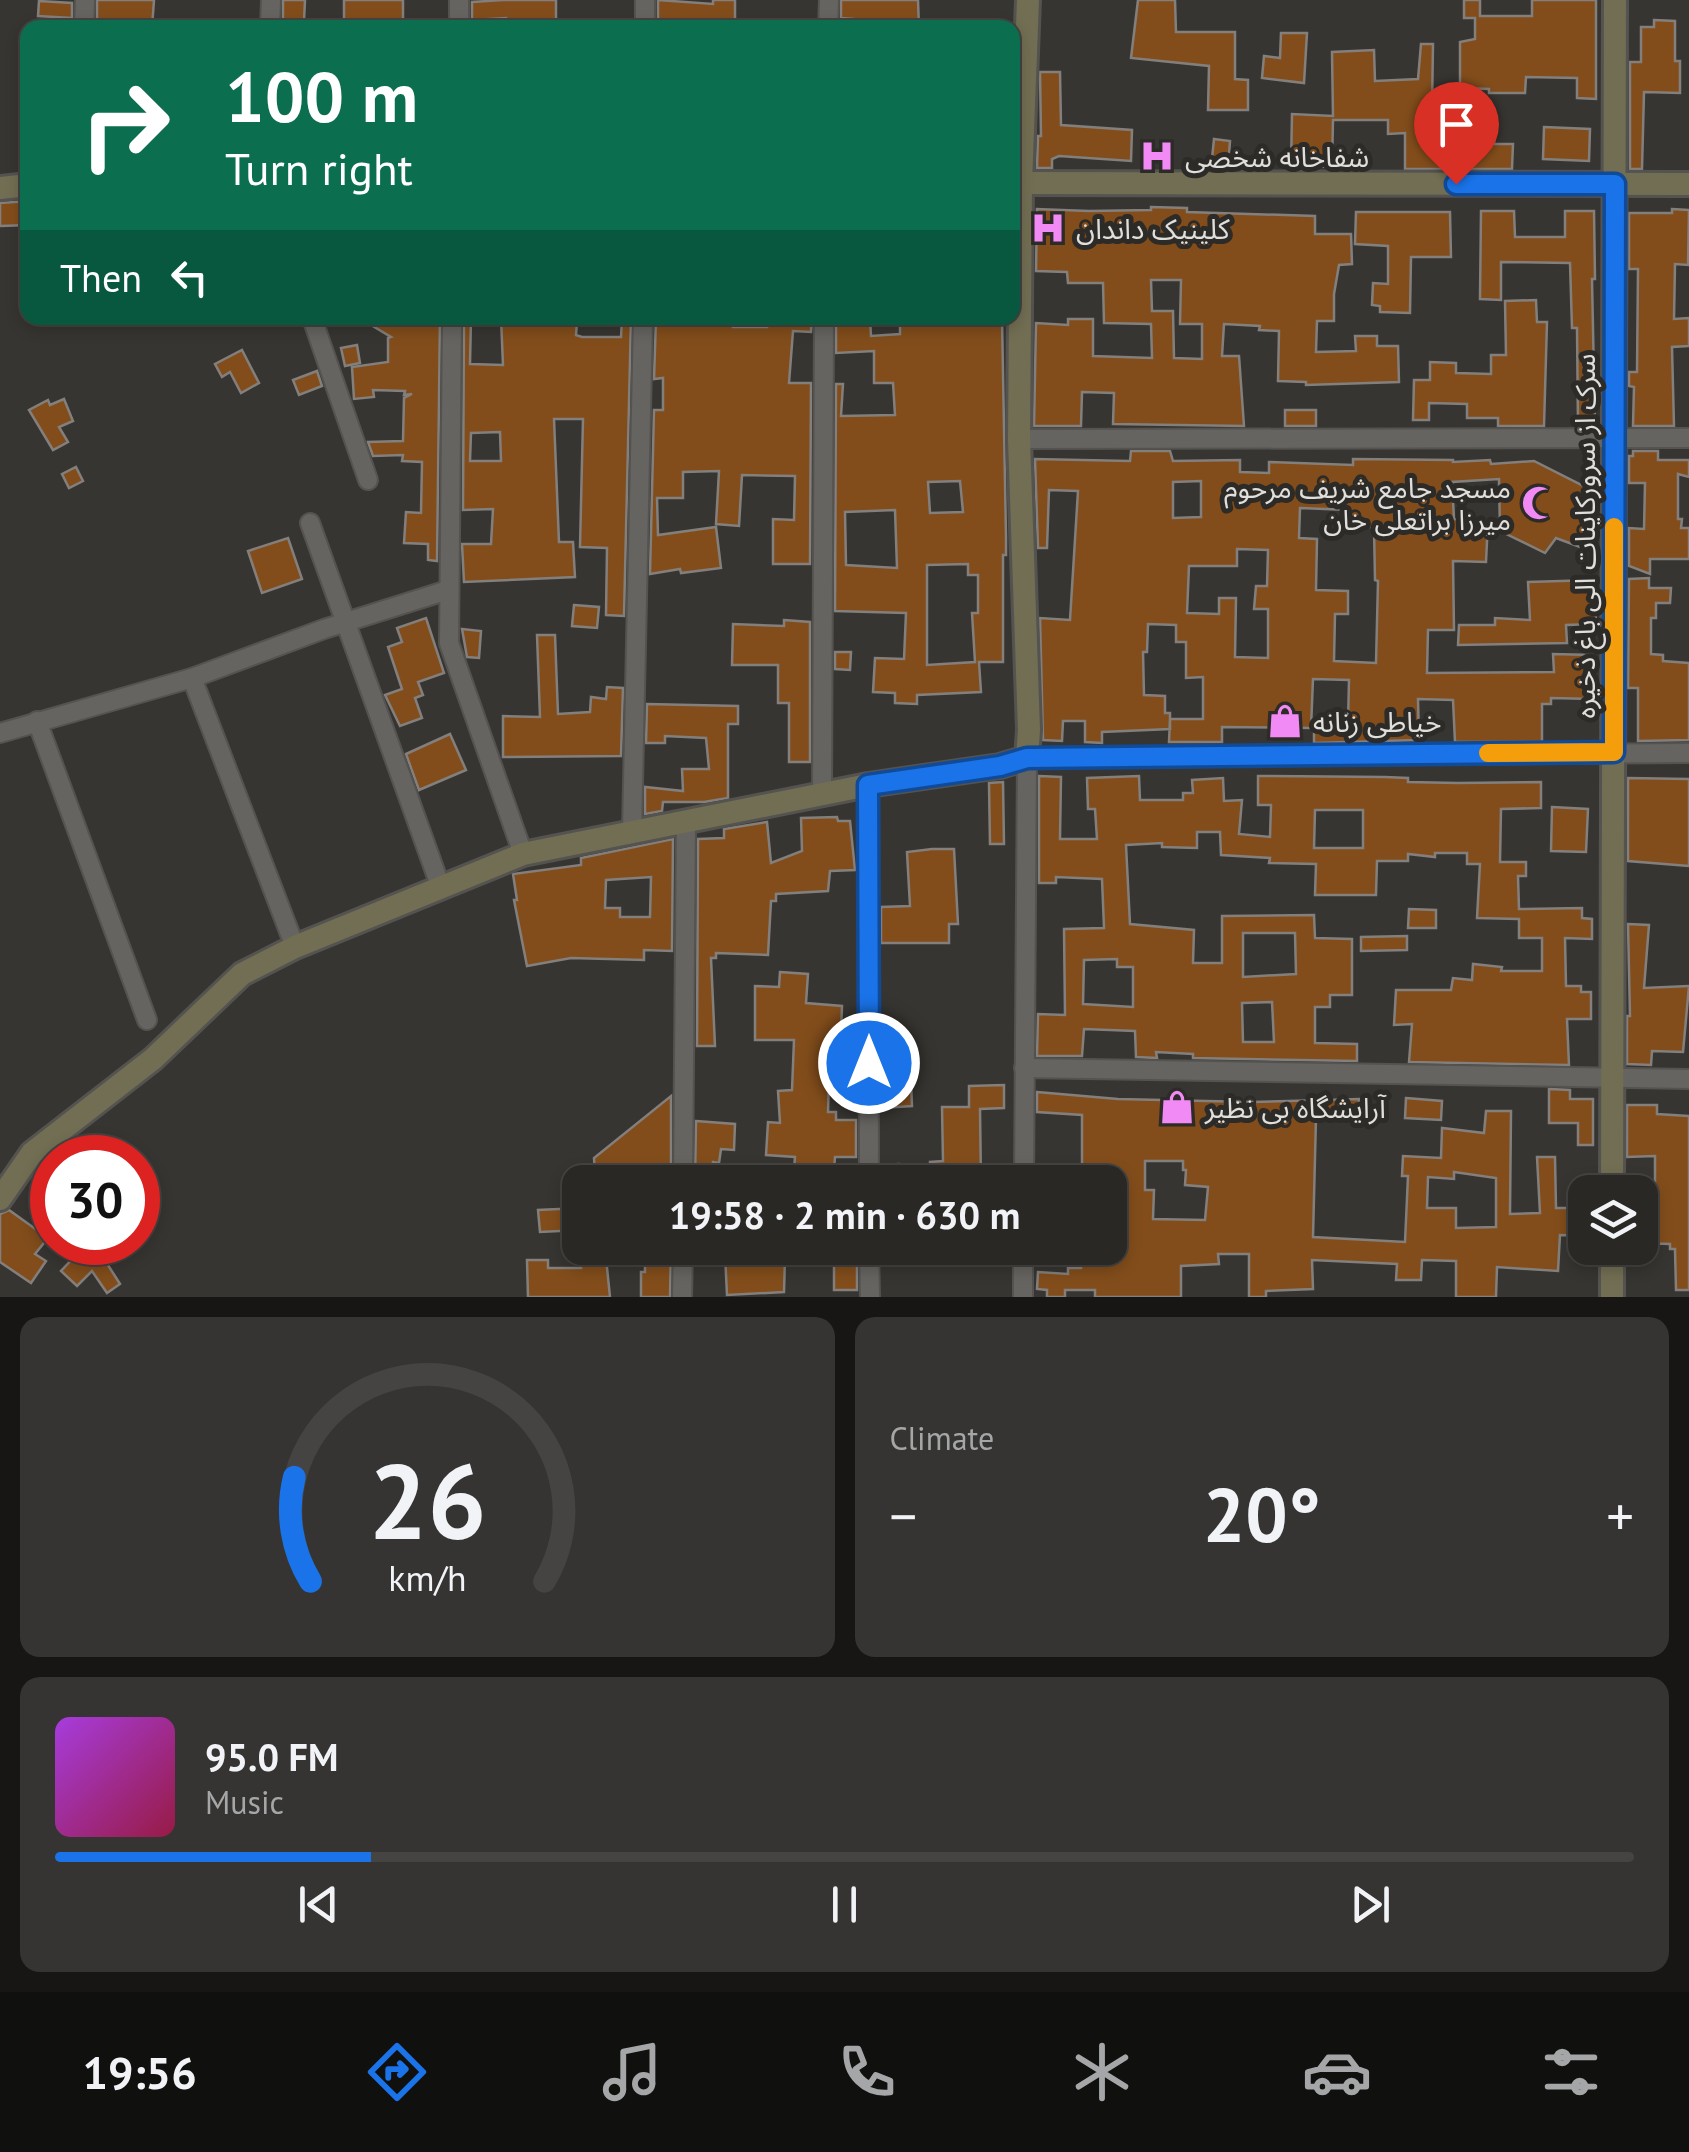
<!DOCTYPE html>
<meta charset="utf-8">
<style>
:root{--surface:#292825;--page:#353432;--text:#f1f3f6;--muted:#a5a6a7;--line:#454442;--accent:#1a73e8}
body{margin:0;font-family:"PT Sans","Noto Sans Arabic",sans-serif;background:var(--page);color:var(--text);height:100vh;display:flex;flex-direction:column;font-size:38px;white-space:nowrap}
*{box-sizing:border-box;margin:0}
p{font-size:32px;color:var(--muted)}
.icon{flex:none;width:55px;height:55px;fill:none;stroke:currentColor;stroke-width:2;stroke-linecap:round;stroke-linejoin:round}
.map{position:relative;height:1297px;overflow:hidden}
.drawer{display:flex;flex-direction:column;gap:20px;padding:20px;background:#171614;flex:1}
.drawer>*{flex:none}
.banner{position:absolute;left:20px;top:20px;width:1000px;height:305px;border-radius:20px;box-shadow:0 5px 15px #0003,0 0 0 2px var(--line);background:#0b6e4f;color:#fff;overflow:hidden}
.fabs{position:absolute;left:1568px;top:1175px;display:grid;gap:20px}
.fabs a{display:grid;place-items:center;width:90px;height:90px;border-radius:20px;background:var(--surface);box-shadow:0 5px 15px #0003,0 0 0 2px var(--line);font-size:50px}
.speed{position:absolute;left:30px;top:1135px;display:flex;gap:20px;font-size:50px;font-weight:700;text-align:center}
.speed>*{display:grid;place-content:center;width:130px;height:130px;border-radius:50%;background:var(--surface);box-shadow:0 5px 15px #0003,0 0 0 2px var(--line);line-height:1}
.speed .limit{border:15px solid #d22;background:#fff;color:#111}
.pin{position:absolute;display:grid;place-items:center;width:85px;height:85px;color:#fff;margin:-102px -42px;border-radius:50% 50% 50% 0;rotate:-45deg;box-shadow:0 0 10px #0007}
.pin .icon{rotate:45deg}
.me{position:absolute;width:110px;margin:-55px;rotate:0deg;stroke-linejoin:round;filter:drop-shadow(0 0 8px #0008)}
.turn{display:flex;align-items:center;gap:35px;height:210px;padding:0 40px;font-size:45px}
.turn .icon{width:130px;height:130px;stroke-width:2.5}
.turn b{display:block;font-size:70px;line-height:85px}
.then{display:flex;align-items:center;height:95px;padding:0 40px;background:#0003;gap:20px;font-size:38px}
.big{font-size:75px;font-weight:800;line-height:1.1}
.drawer .widget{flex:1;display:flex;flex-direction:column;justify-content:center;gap:15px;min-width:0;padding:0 35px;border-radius:20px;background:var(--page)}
.drawer .dial{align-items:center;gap:0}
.dial svg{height:260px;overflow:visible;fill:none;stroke:var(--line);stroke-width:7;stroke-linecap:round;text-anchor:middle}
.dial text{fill:var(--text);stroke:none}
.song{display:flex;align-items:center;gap:30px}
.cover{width:120px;height:120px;border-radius:15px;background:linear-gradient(135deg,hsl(280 70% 55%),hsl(340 70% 35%))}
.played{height:10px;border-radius:5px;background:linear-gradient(90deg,var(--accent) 20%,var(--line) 20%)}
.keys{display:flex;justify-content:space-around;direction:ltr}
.heat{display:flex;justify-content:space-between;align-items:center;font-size:55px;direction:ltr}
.drawer .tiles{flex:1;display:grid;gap:20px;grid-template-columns:1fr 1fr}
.widget:last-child{grid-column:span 2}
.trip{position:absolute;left:562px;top:1165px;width:565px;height:100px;border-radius:20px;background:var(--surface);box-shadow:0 5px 15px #0003,0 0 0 2px var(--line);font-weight:800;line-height:100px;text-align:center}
.tab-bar{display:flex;height:160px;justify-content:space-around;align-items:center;background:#10100f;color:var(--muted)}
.tab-bar .icon{width:70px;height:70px}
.tab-bar .active{color:var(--accent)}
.tab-bar b{font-size:45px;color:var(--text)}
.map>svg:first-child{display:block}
.building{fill:#824d1b;stroke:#837f7c;stroke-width:2.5;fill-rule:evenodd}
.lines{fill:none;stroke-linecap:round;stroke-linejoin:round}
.street-casing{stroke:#545350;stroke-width:22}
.secondary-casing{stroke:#545350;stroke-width:28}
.street{stroke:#666460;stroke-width:18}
.secondary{stroke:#716e53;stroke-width:22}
.route-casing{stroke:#114b97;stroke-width:25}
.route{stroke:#1a73e8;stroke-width:18}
.slow{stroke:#f59e0b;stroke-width:18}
.labels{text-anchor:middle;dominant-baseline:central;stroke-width:10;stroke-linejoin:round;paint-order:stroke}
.poi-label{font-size:28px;fill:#e0dfdc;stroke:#2d2b28;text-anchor:start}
.street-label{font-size:28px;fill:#e0dfdc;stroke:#2d2b28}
</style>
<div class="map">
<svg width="1689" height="1297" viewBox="0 0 1689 1297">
<rect width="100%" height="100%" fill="#373531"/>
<g class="building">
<path d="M97,0H154L152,28H97Z"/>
<path d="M283,0H305L304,21H283Z"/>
<path d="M344,0H403V28H354V22H344Z"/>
<path d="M503,0H556V26L506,28V18L472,20V2Z"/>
<path d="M658,0L713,4V0H735V28H665V25H658Z"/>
<path d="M841,0H918L919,28L853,25V19L841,18Z"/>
<path d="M1138,0H1175L1176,32H1235V79L1248,80V110H1208L1209,66L1131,58Z"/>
<path d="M1464,0H1480V16H1532V0H1596V99L1577,98V78L1526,77L1525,93H1489V89L1460,88V42L1475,39V18H1464Z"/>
<path d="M39,1L72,3V18L38,16Z"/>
<path d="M1654,20L1675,21V61H1680V93L1644,92L1642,169H1630V62H1641V27H1654Z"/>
<path d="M1281,33H1307L1304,83L1262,78L1264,56L1280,58Z"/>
<path d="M1421,44H1433L1432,110H1459V118L1496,121L1494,144H1513L1512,169H1405V133L1388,134V120H1333L1332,167L1291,166L1292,114L1333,116L1332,52L1374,50L1375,81L1418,79Z"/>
<path d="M1040,72H1060L1061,125L1132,130L1131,161L1059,156L1052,159V168H1037L1038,136H1041Z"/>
<path d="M1544,127L1590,129L1589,161L1543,159Z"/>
<path d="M1214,139L1230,141L1228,168H1211Z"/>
<path d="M28,201V225L0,226V203Z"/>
<path d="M1151,207L1187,208V212L1315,216V234H1351L1352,264L1339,265L1334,294V321H1317L1316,352L1356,351L1355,336H1377V346H1398L1399,382L1306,385V382L1278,381L1279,331L1259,330L1260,326L1224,324L1222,356H1239L1244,426L1113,424L1114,393L1082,392L1081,426H1034L1036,323L1068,325V319H1093V356L1152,358L1151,324L1104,323L1103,283H1068L1067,272L1036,271L1037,209L1089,211L1151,210ZM1151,280H1181L1180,324H1202V359L1174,358L1173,311H1152Z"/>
<path d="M1672,209L1689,210L1688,265L1675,264L1674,319L1689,318V346L1672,347L1674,426H1633L1634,387L1629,386V372H1637L1638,269H1629V213H1672Z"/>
<path d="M1481,211H1514L1515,237H1565V211H1594L1595,279H1592L1595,426H1578L1577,328H1572L1570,263L1501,262V300L1480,299Z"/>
<path d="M1356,212H1450L1451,257H1411L1410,313L1380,312V306L1372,305L1373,283L1388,284V246L1355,244Z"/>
<path d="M1536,300L1537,322H1547L1544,426H1498V418H1467V404L1429,403V420H1413L1414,380H1430V362L1456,363V373L1491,374V355H1506L1505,301Z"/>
<path d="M406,318H440L437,561L428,560V544L404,543L406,512L421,513L422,462L402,461L403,455L373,456L368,442L403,441L404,398L412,394L404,395L405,391L373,390L374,397L354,399L352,367L388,362V338L391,337L371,325H406Z"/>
<path d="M464,318H471L470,364L503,365L501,318H547V321L577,322L576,335L582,337H621L622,318H631L624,616L606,615L607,548L580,547L583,419H554L559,542H573L575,577L464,582L462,544H491L493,509L463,510ZM500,432L501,461H470L471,433Z"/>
<path d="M656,318H733V327H767V318H812L811,332L793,331L789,383H811L810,564H773V519L794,520L795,476L742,475L739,526L716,524L719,471L683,472V498H657L658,535L716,527L721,568L681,573L680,569L650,574L654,410H663V378L654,379Z"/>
<path d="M836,318H870L871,336L900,334V318H1002L1006,537V555H1003V662H979L981,692L917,695V704L895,703V693L873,692L875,658L904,659L906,613L835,611L836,384H843L841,416L895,415L893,383H874V351L836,353ZM960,481L963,512L930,513L928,482ZM895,510L897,568L846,565L845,512ZM968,564V575H978V613H972L975,662L927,665V565Z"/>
<path d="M357,345L360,363L345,366L341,348Z"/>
<path d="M242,350L259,383L241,393L230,372L222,377L215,364Z"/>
<path d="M317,371L322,386L299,395L293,380Z"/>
<path d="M64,399L73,421L59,427L68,442L53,450L29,410L48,400L50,405Z"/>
<rect x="1285" y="410" width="31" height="16"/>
<path d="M1131,451H1170L1173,461L1240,460V472L1269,473V462L1353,465V459L1453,460V462L1490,460L1491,464L1534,461L1599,494L1583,548L1556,538L1545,553L1500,531L1499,479L1452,482L1454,519L1488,521L1486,562L1453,561L1454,630H1428L1427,673L1554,672L1553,654L1593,655V699L1551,698V704H1542V742H1455L1453,700L1418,699L1419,740L1314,743V722H1348L1349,680L1313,679L1311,728L1222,727V742H1169L1170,719H1203V677L1186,678V642H1176V625L1148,624L1147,652H1143L1144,695L1165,696V713H1170V729L1102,732V743L1085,742V721H1063L1062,741L1043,740L1040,618L1070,620L1078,491L1049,490L1047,548H1038L1035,459L1130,461ZM1201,481V517L1173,518V482ZM1300,508L1349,510V527H1374L1375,580L1378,581L1376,663L1334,661L1335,614H1348V591L1316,590L1317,539L1299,538ZM1237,549L1268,550L1267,586H1256L1254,609H1268V658L1235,657L1236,598H1219V614L1187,613L1189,566H1237Z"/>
<path d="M1633,451H1658V460H1689V477L1678,474V519H1682L1681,528H1689V559H1650V574L1629,566V528L1644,529L1645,483H1629V456H1633Z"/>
<path d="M76,467L83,481L69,488L62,474Z"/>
<path d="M288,538L302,579L262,593L248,551Z"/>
<path d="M1649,578V588H1671L1670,603H1656V618H1651V654L1663,655V661L1689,663V740L1638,741V688H1628L1629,579Z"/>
<path d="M1594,580L1596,624L1566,625L1567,643L1458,645L1459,625H1495V618L1530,620L1528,582Z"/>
<path d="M574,605L599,607L597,628L572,626Z"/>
<path d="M426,618L444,673L418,682L423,695L415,698L422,718L400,726L385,695L402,689L388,647L402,642L397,628Z"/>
<path d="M784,620L810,622V762H789V703H778V665H732L733,624L784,626Z"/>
<path d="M462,629L481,631L479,658L467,657Z"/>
<path d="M537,635H555L558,714L590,712L591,697L606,699L607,687L623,688L621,756L503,757V716L540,717Z"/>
<path d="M835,652H851L850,670L835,669Z"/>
<path d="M647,704L738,706V724H728V798L704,802H663L662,811L645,814V787L683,791L682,769H709L706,738L665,736V743H646Z"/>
<path d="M450,734L466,770L419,790L406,754Z"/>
<path d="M1039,776L1061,777L1060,839H1097L1095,809H1088L1087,778L1139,776L1140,800H1183V793H1193L1192,780L1223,778L1224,801L1242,800L1239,834L1270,837L1271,805H1258V776L1385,777L1408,778V782L1458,783L1541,782V808L1501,809L1500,862H1526V876H1518L1519,909L1582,908V918L1592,919V939L1565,938L1566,986H1581V992H1591V1019H1567L1569,1065L1409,1062L1412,1024L1394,1025L1396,990H1451L1453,978L1472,980L1473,964L1502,967L1501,971H1542V938H1519V919L1477,918L1480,864H1467V853H1435V857L1408,854V861H1377L1376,895H1315L1316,864L1269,863L1270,858L1221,855L1220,832H1197V848L1162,847V843L1126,845L1130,924L1194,930L1193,963H1222V916L1314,915L1315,938L1352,939V995H1330V1007H1315V1043L1357,1044V1061L1193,1058V1054L1156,1052L1157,1058L1136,1057L1135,1031L1084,1029L1082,1056H1037L1038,1014L1065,1015L1064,929L1104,928L1102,879L1056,877V883H1039ZM1315,810H1363V848H1314ZM1243,933H1295L1296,974L1243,977ZM1117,959V967H1133V1007L1083,1004L1084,960ZM1272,1002L1274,1042H1243L1242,1003Z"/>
<path d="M1628,778L1689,779V866L1628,861Z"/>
<path d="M1003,782L1004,844H990L989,783Z"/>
<path d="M1552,807L1588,809L1586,852L1551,851Z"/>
<path d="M837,817L838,821H850L855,870L830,871L828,891L776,894V901H771L768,955L716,953V958H711L715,1046H697L698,839L724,838V829L767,822L771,863L802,851L801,818Z"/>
<path d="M673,839L672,951L644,950V960L571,958L527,966L514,900H517L513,874L581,865V858ZM651,877L650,917H620V908H605L606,880Z"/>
<path d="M932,849H954L958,924H949V943H881V907L910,906L907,852Z"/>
<path d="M1409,909L1436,910V928H1408Z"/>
<path d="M1628,924L1649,925L1644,988L1689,986L1683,1052L1652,1051L1651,1065L1627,1064V1016H1630Z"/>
<path d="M1407,936V950L1361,951V937Z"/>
<path d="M780,972L808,974L806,1003L842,1006L839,1079H829L828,1112H836V1120H856V1157H835L833,1182H793L795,1157L766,1155L768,1122L780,1123L778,1091L792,1090L794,1040H755V986L779,987Z"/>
<path d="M911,1082L912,1106L881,1108V1084Z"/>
<path d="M1004,1085V1108L980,1109L981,1182H931L930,1162L943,1161L942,1107H969V1086Z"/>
<path d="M1549,1089L1570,1090V1099H1593V1145H1578V1123H1549Z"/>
<path d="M1037,1092L1118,1099L1251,1102L1359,1099V1118H1316L1313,1237L1405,1242L1408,1176H1402L1403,1156L1441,1158L1442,1128L1484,1133L1486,1111H1511L1510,1214L1540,1213L1537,1157H1555L1556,1208H1585V1236L1560,1235L1558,1271L1497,1267L1496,1297H1456V1261L1422,1260L1421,1280H1396L1397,1264L1312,1260L1313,1289L1266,1291V1297H1249V1254H1218L1219,1264L1181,1266V1297H1095V1290H1065V1297H1047V1290L1037,1289L1038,1272L1068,1274V1268H1081V1248H1110V1182H1082V1115L1037,1112ZM1145,1161H1183V1170H1186L1185,1185L1208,1187L1205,1220L1153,1219L1154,1190H1145ZM1454,1172L1496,1178V1227L1456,1228V1208H1427L1428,1177L1454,1179Z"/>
<path d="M671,1096V1182H652V1173L595,1174L594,1158Z"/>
<path d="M1406,1098L1442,1101L1441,1120L1405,1118Z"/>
<path d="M1627,1105H1657V1114L1689,1116V1290H1676L1675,1249H1670V1244L1640,1243V1205H1655V1156L1627,1157Z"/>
<path d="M696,1121L735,1124L734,1150L721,1149L719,1163L713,1162L712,1182H695Z"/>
<path d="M899,1164V1182H881V1165Z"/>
<path d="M580,1208V1230L540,1232L538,1210Z"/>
<path d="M9,1210L48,1238L35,1254L46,1261L31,1283L0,1262V1214Z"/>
<path d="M94,1243L120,1284L107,1293L92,1271L77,1286L61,1271L79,1252Z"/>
<path d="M580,1248H605L610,1297H528L527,1260H548V1268H581Z"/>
<path d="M655,1248H671L670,1297H641V1272H645V1257L654,1258Z"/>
<rect x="834" y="1248" width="23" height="42"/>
<path d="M725,1254L785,1257L784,1292L727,1295Z"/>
</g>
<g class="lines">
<g class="street-casing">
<g id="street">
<path d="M645,0V28"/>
<path d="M84,28L85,0"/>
<path d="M270,28L271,0"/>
<path d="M459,28V0"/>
<path d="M828,28L829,0"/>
<path d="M312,318L368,480"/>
<path d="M452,318L449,643L523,854"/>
<path d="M1019,439L1689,438"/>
<path d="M310,523L441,888"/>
<path d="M192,678L295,947"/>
<path d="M37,721L147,1020"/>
<path d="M0,733L192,678L324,629L448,590"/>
<path d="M868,785L869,1182"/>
<path d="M822,795L824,318"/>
<path d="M632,831L643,318"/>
<path d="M1024,1068L1689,1079"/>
<path d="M683,1182L686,820"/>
<path d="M1024,1182L1027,758L1689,753"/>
<path d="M869,1248L870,1297"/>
<path d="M682,1297L683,1248"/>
<path d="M1023,1297V1248"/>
</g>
</g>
<g class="secondary-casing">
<g id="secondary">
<path d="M1012,183L1689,184"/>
<path d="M0,188L28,185"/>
<path d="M1612,1192L1615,0"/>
<path d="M0,1199L32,1153L153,1059L242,974L295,947L523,854L868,785L1000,766L1027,758L1029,730L1019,439L1021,183L1028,0"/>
<path d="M1612,1297V1248"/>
</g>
</g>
<use href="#street" class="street"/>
<use href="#secondary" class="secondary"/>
</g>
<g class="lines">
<g class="route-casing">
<path id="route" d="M869,1063L868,785L1000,766L1027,758L1614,752L1615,184H1456"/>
</g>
<use href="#route" class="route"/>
<path class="slow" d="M1488,753L1614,752V527"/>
</g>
<defs>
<g id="hospital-bare" transform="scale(2.7)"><path d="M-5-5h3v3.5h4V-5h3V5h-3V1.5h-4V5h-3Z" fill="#f18af4" stroke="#2d2b28" stroke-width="2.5" paint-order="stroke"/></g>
<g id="mosque-bare" transform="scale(2.7)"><path d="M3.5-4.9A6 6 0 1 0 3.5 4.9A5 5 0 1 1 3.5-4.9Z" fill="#f18af4" stroke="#2d2b28" stroke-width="2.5" paint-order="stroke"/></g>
<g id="shop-bare" transform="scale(2.7)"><path d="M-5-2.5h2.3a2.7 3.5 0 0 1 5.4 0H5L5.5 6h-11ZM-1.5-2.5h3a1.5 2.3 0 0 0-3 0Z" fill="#f18af4" stroke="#2d2b28" stroke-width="2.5" paint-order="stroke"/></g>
</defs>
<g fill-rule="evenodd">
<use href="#hospital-bare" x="1157" y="156"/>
<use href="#hospital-bare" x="1048" y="228"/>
<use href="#mosque-bare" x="1539" y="503"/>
<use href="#shop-bare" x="1285" y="721"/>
<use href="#shop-bare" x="1177" y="1107"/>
</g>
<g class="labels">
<g class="poi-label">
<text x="1185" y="156">شفاخانه شخصی</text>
<text x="1076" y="228">کلینیک داندان</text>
<text x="1511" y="487" text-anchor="end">مسجد جامع شریف مرحوم<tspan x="1511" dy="32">میرزا براتعلی خان</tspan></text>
<text x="1313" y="721">خیاطی زنانه</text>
<text x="1205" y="1107">آرایشگاه بی نظیر</text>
</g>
<g class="street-label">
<text transform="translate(1584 536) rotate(-90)">سرک از سرورکاینات الی باغ ذخیره</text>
</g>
</g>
</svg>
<div class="fabs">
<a><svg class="icon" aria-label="layers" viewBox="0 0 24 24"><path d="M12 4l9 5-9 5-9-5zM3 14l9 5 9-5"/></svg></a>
</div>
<div class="speed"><div class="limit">30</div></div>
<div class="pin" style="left:1456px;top:184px;background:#d93025"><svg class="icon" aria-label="arrive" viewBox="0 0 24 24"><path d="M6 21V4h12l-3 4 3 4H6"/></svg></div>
<svg class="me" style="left:869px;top:1063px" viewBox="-20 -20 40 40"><circle r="17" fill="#1a73e8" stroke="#fff" stroke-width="3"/><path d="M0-11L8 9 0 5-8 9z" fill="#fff"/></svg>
<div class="trip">19:58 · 2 min · 630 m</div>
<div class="banner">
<div class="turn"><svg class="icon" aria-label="right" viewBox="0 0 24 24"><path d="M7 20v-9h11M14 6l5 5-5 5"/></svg><div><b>100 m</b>Turn right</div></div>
<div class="then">Then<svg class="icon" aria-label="left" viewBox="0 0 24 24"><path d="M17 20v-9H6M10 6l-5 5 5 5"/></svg></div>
</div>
</div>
<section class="drawer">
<div class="tiles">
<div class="widget dial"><svg viewBox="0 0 100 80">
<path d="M14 69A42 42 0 1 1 86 69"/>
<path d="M14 69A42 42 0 0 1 9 37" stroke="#1a73e8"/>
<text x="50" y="56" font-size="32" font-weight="700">26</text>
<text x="50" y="72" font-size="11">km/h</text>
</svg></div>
<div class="widget"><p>Climate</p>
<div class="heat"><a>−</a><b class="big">20°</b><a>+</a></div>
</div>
<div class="widget">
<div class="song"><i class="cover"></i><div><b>95.0 FM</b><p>Music</p></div></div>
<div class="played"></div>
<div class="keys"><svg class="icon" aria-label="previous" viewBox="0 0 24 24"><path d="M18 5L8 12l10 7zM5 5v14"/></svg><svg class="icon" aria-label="pause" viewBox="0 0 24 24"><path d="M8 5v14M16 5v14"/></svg><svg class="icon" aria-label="next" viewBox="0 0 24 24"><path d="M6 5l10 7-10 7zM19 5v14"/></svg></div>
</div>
</div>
</section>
<nav class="tab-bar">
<b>19:56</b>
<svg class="icon active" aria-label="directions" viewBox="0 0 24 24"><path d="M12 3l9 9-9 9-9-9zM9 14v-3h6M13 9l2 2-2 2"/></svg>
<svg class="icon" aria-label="music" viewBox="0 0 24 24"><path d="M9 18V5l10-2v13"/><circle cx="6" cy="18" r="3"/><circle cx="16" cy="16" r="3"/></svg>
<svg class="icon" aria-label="phone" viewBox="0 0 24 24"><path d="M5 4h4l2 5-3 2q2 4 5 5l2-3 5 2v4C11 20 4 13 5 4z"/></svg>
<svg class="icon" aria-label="climate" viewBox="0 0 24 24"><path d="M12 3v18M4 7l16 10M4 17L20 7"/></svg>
<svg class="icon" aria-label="car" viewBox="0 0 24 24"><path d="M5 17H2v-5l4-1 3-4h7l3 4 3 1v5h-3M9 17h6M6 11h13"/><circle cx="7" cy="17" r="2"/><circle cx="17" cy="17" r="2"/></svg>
<svg class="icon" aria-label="filters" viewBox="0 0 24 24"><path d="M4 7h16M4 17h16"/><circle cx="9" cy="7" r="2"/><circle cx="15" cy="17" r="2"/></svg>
</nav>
